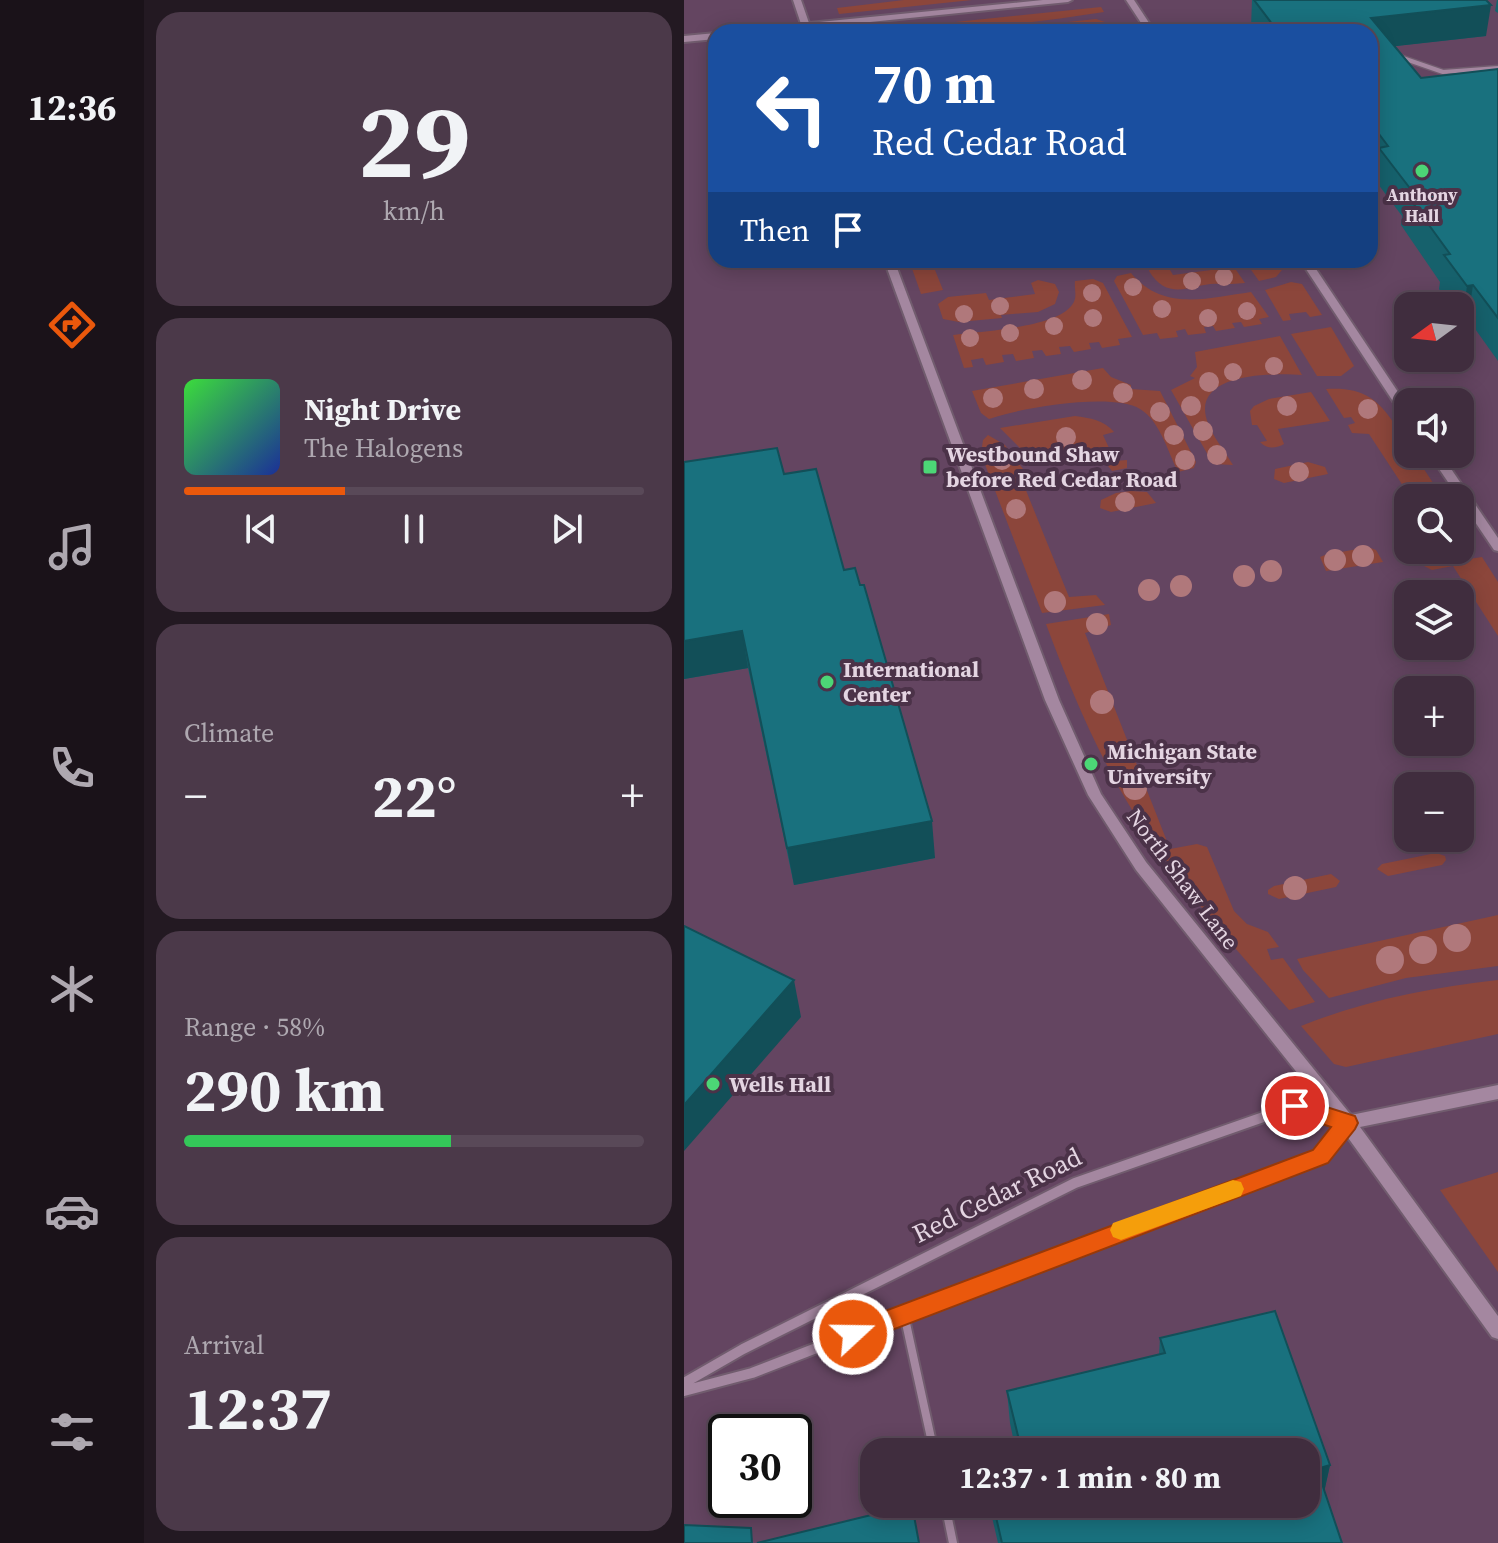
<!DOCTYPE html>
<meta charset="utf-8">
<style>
:root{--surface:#402d3e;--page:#4b3949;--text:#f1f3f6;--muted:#aea8b0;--line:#594958;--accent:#ea580c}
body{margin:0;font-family:"Source Serif 4",serif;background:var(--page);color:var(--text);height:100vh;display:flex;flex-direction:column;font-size:30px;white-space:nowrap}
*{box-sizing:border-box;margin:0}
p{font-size:26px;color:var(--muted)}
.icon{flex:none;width:44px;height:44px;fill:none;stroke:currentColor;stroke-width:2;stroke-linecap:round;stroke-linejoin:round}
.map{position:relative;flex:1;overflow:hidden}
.side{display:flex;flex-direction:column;gap:12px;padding:12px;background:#231922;width:540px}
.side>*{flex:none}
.banner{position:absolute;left:24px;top:24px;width:670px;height:244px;border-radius:24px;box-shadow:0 4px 20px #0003,0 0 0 2px var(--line);background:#1a4fa0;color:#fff;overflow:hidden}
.needle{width:52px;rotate:255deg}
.buttons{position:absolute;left:710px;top:292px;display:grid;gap:16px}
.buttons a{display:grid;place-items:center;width:80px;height:80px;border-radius:16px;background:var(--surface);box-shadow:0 4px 20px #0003,0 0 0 2px var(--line);font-size:40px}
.speed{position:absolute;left:24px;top:1414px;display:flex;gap:16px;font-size:40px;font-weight:700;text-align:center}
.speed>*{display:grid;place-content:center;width:104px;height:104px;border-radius:50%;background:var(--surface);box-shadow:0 4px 20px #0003,0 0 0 2px var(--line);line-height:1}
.speed .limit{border:4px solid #111;border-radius:12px;background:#fff;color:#111}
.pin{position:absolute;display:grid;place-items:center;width:68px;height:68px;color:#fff;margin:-34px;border:4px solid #fff;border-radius:50%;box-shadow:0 2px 8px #0007}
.me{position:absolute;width:88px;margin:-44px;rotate:69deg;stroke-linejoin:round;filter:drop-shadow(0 0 6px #0008)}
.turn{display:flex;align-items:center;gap:28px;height:168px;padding:0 32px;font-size:36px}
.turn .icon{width:104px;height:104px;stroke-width:2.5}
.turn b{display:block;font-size:56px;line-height:68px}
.then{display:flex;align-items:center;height:76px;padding:0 32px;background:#0003;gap:16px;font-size:30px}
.big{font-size:60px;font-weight:700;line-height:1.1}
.side .tile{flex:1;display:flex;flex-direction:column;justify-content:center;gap:12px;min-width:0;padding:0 28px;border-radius:24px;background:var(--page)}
.side .dial{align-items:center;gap:0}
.dial b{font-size:104px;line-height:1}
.song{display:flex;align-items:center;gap:24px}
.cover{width:96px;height:96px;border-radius:12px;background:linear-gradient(135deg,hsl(120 70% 55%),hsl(230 70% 35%))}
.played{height:8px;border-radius:4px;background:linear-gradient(90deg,var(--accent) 35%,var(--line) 35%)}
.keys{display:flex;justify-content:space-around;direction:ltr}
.heat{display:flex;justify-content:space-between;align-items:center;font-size:44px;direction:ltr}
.charge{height:12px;border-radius:6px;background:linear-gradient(90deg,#34c759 58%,var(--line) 0)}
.trip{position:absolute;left:176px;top:1438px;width:460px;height:80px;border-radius:24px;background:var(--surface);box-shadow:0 4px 20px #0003,0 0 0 2px var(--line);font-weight:700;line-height:80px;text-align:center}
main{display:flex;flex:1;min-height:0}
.menu{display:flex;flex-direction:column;width:144px;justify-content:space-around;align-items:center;background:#1a1219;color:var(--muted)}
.menu .icon{width:56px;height:56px}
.menu .active{color:var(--accent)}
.menu b{font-size:36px;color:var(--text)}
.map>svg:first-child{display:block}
.built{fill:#644561;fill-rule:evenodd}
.green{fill:#8c463b}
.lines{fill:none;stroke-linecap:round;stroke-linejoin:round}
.service-far1-casing{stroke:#715c6e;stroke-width:7}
.service-casing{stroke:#715c6e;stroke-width:12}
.minor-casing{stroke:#715c6e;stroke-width:14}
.tertiary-casing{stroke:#715c6e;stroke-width:4}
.service-far1{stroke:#a487a0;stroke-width:4}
.service{stroke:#a487a0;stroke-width:8}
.minor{stroke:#a487a0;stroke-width:10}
.tertiary{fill:#a487a0;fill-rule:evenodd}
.tree{fill:#b0787b}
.wall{fill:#16616c}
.shaded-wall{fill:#124f58}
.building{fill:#19717e;stroke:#124f58;stroke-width:2}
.route{fill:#ea580c;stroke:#983908;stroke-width:2}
.slow{fill:#f59e0b}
.poi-dot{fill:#4cd676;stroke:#4b3248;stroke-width:3}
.labels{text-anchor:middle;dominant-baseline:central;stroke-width:8;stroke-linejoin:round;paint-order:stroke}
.far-poi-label{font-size:18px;font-weight:bold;fill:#e4d5e2;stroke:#4b3248}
.poi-label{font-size:22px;font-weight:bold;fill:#e4d5e2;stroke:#4b3248;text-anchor:start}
.street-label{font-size:22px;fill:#e4d5e2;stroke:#4b3248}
.near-street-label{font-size:26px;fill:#e4d5e2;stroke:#4b3248}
</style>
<main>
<nav class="menu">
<b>12:36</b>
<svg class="icon active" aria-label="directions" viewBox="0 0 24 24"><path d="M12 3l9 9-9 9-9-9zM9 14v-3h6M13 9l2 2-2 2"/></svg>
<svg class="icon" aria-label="music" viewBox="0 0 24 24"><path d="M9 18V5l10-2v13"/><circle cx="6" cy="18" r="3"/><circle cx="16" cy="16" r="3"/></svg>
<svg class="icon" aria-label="phone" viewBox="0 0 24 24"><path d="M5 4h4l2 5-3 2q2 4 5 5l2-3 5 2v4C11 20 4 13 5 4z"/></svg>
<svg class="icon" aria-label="climate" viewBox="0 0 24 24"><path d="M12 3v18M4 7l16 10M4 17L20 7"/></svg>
<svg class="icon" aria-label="car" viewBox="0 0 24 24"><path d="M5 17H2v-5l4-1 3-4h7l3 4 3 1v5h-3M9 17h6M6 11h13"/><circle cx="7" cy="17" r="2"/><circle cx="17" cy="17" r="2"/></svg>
<svg class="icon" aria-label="filters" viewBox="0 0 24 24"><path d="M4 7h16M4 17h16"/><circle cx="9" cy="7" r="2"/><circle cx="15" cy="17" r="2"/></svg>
</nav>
<section class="side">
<div class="tile dial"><b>29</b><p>km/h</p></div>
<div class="tile">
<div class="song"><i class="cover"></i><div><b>Night Drive</b><p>The Halogens</p></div></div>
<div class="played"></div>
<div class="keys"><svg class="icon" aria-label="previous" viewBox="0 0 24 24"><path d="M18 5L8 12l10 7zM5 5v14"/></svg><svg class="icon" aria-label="pause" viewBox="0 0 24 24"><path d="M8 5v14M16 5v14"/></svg><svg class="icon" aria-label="next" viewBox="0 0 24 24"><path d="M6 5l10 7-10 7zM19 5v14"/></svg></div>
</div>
<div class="tile"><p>Climate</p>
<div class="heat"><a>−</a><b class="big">22°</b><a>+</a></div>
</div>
<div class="tile"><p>Range · 58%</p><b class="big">290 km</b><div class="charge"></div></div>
<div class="tile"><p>Arrival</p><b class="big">12:37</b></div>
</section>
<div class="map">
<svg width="814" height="1543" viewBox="0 0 814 1543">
<rect width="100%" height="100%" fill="#563c53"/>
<path class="built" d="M0,0H814V1543H0ZM32,32H686V260H32ZM724,306H776V358H724ZM724,402H776V454H724ZM724,498H776V550H724ZM724,594H776V646H724ZM724,690H776V742H724ZM724,786H776V838H724ZM42,1432H110V1500H42ZM190,1452H622V1504H190Z"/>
<g class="green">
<path d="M220,0H288L155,14L153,8Z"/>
<path d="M417,7L420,12C339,25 256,32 175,32Z"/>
<path d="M412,19L421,22L417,31L289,32Z"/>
<path d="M225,260H247L259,290L237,294Z"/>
<path d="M560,260H601L603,264L592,277L575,281Z"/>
<path d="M477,263L483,265L489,275L550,267L561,283C552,284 543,284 536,284C511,281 486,305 465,271L467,264Z"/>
<path d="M447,273C479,312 524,298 567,292L585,317L575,319L578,324L560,327L557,322L548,323L551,328L532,331L529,326L520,327L522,333L504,335L501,329L492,331L494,337L476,339L473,333L459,335L430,281L433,276Z"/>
<path d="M409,279L419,283L448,337L434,339L436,345L418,348L415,342L405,343L407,349L390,352L386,346L375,347L377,354L362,356L358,350L348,351L350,358L332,361L329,354L318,355L320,362L302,365L299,358L287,360L289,367L280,368L269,335C296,331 372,328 388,305C394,297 390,290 391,281Z"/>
<path d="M354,280L371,284L375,292L371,304L354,312L317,315L318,318L275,322L259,319L254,304L264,297L302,293L305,300L351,294L347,283Z"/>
<path d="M607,282L618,284L638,315L626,317L622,312L605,314L607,320L599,321L581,290Z"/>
<path d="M647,327L670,366L657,376H633L607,334Z"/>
<path d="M596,336L618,375C593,373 521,372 521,409C521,428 540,449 549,465L529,464L487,390L511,378L506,376L513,367L511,352Z"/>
<path d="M419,368L427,377L447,385V389L476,391L512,462L510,468L494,472C484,452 476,421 456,409C429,392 335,408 305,419L297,413L288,391Z"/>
<path d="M642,389C677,387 693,397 711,425C718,435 724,442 724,454H730L759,498H727L685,434L668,433L664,425L671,423L667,417L660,418Z"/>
<path d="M627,392L646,421L594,429L600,444C593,448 583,450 576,442L583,441L573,425H568L566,411L570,406L585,399Z"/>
<path d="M391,416C406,418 420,420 430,432L419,435L431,461L443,460V468L428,471L417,457L392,461L385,459L382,454L347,459L316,428Z"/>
<path d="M304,435L321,445L348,481L339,483L385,597L412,595L421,605L358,613L297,454L299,440Z"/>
<path d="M624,462L641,467L644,474L600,483L590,479L591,469Z"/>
<path d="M447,491L463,492L472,503L427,512L416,508L417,500L432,493Z"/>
<path d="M684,547L692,550L699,562L642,571L636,557L641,555Z"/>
<path d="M798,557L814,582V636L769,566L748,570L740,566Z"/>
<path d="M425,614L427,625L401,633L486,849L513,844L523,847L550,911L563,924L584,932L595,947L583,949L587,960L599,958L631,1002L605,1010C550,947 494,884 450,813C413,753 386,689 362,624Z"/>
<path d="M752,853L761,856L762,860L758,865L704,876L693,869L698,864Z"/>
<path d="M647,874L656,881L652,887L595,899L584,894V890L590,886Z"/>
<path d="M814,915V966L722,978L645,998L619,970L613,959Z"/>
<path d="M814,980V1034L662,1067L650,1064L617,1026C682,1000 745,988 814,980Z"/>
<path d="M814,1172V1272L756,1190Z"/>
</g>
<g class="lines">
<g class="service-far1-casing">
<path id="service-far1" d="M713,56L759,72L814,68"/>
</g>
<g class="service-casing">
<g id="service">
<path d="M220,1314L250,1452"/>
<path d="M261,1504L269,1543"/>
</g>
</g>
<g class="minor-casing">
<path id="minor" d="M0,1383L59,1349L391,1183L611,1106L663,1123L637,1157L400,1244L68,1373L0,1391"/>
</g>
<g class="tertiary-casing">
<g id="tertiary">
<path d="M109,0H117L125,23L359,0H388L384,2L127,28L128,32H120L119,29L62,32L66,29L117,24Z"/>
<path d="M442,0H450L471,32H463Z"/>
<path d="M32,33V39L0,42V36Z"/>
<path d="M200,260H210L375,700L417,794L462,862L667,1115L814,1085V1099L676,1127L814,1316V1339L808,1337L657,1128L452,870L404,795L361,700Z"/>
<path d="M616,260H626L724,407V418L718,415Z"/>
<path d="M745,454H757L814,538V551L810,550Z"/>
</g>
</g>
<use href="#service-far1" class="service-far1"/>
<use href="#service" class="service"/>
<use href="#minor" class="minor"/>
<use href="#tertiary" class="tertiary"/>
</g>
<g class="tree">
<circle cx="540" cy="277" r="9"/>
<circle cx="508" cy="281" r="9"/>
<circle cx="449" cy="287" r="9"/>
<circle cx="408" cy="293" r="9"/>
<circle cx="316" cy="306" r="9"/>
<circle cx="478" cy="309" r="9"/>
<circle cx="563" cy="311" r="9"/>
<circle cx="280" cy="314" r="9"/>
<circle cx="409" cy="318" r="9"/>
<circle cx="524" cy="318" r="9"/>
<circle cx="370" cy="326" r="9"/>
<circle cx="326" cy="333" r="9"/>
<circle cx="286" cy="338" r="9"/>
<circle cx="590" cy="366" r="9"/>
<circle cx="549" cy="372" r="9"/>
<circle cx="398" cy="380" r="10"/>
<circle cx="525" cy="382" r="10"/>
<circle cx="350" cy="389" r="10"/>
<circle cx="439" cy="393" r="10"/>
<circle cx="309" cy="398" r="10"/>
<circle cx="507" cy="406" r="10"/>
<circle cx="603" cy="406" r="10"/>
<circle cx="684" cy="409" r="10"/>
<circle cx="476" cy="412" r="10"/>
<circle cx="519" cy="431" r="10"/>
<circle cx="490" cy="435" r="10"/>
<circle cx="382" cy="437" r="10"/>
<circle cx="533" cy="455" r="10"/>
<circle cx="318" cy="460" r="10"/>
<circle cx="501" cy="460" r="10"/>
<circle cx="615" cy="472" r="10"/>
<circle cx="441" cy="502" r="10"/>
<circle cx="332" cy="509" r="10"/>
<circle cx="679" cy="556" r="11"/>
<circle cx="651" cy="560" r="11"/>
<circle cx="587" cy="571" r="11"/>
<circle cx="560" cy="576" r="11"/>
<circle cx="497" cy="586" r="11"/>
<circle cx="465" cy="590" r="11"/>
<circle cx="371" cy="602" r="11"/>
<circle cx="413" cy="624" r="11"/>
<circle cx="418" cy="702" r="12"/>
<circle cx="451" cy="788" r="12"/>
<circle cx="611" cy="888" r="12"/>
<circle cx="773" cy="938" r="14"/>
<circle cx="739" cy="950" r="14"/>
<circle cx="706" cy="960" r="14"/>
</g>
<g class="wall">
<path d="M568,0H802V36L711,46L737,78L814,69V361L784,319L778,320L776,318V306H767L755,289L756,282L717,225L718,216L691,180L693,169L686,160V32H569L567,28Z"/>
<path d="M813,0H814V13L811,11Z"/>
<path d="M0,462L100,474L160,570L251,858L110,885L64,668L0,679Z"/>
<path d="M591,1311L646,1465L640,1492L658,1543H314L305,1504H622V1452H332L326,1423L323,1391L475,1355L476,1338Z"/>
</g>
<g class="shaded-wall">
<path d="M807,5L802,36L686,49L687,18Z"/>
<path d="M605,28V32H592V29Z"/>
<path d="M789,285L784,319L778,320L783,286Z"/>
<path d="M58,631L64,668L0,679V641Z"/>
<path d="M248,821L251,858L110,885L103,848Z"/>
<path d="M110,980L117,1017L0,1151V1105Z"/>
<path d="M646,1465L639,1497L633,1469Z"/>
</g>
<g class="building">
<path d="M570,0H802L807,5L687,18L737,78L814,69V318L789,285L783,286L760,255L766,254L721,192L728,191L695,148L704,146L686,122V32H608L605,28L592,29Z"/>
<path d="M93,448L100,474L132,469L160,570L171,568L176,585H180L248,821L103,848L58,631L0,641V462Z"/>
<path d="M0,926L110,980L0,1105Z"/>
<path d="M591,1311L646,1465L633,1469L658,1543H318L309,1504H622V1452H338L323,1391L481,1353L476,1338Z"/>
<path d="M228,1505L235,1543H73Z"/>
<path d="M0,1525L67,1528L68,1543H0Z"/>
</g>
<path class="route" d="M611,1097L671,1116L674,1123L671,1129L644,1163L169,1345L161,1341L157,1334L161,1326L629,1150L647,1127L603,1112L600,1106L603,1099Z"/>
<path class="slow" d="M549,1180L557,1182L560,1189L557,1196L437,1240L429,1237L426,1230L429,1223Z"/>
<g class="poi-dot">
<circle cx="738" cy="171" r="8"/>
<rect x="238" y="459" width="16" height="16" rx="4"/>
<circle cx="143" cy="682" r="8"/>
<circle cx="407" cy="764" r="8"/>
<circle cx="29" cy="1084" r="8"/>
</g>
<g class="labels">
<g class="far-poi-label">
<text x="738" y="194">Anthony<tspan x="738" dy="21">Hall</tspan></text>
</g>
<g class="poi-label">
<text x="262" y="454">Westbound Shaw<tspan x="262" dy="25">before Red Cedar Road</tspan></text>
<text x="159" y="669">International<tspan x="159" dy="25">Center</tspan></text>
<text x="423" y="751">Michigan State<tspan x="423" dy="25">University</tspan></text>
<text x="45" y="1084">Wells Hall</text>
</g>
<g class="street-label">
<text transform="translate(499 879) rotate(53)">North Shaw Lane</text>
</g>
<g class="near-street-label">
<text transform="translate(313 1195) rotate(-26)">Red Cedar Road</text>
</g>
</g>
</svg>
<div class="buttons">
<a><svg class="needle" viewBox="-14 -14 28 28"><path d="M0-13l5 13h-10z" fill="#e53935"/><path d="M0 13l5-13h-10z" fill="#aea8b0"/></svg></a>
<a><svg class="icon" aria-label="sound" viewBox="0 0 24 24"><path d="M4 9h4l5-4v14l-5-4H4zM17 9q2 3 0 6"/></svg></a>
<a><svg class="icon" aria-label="search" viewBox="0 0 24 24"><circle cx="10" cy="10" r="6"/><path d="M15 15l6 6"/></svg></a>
<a><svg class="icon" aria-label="layers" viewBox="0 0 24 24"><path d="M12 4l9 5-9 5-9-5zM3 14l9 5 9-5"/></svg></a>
<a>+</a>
<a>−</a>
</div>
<div class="speed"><div class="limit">30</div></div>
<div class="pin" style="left:611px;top:1106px;background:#d93025"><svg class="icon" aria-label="arrive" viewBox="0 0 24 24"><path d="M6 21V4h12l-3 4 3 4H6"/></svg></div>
<svg class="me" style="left:169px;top:1334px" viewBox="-20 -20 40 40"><circle r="17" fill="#ea580c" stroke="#fff" stroke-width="3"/><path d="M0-11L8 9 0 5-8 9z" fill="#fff"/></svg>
<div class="trip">12:37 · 1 min · 80 m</div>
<div class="banner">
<div class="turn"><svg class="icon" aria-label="left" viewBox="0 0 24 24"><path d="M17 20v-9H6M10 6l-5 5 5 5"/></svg><div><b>70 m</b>Red Cedar Road</div></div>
<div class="then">Then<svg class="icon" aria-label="arrive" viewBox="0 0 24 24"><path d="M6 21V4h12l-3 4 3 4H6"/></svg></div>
</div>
</div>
</main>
